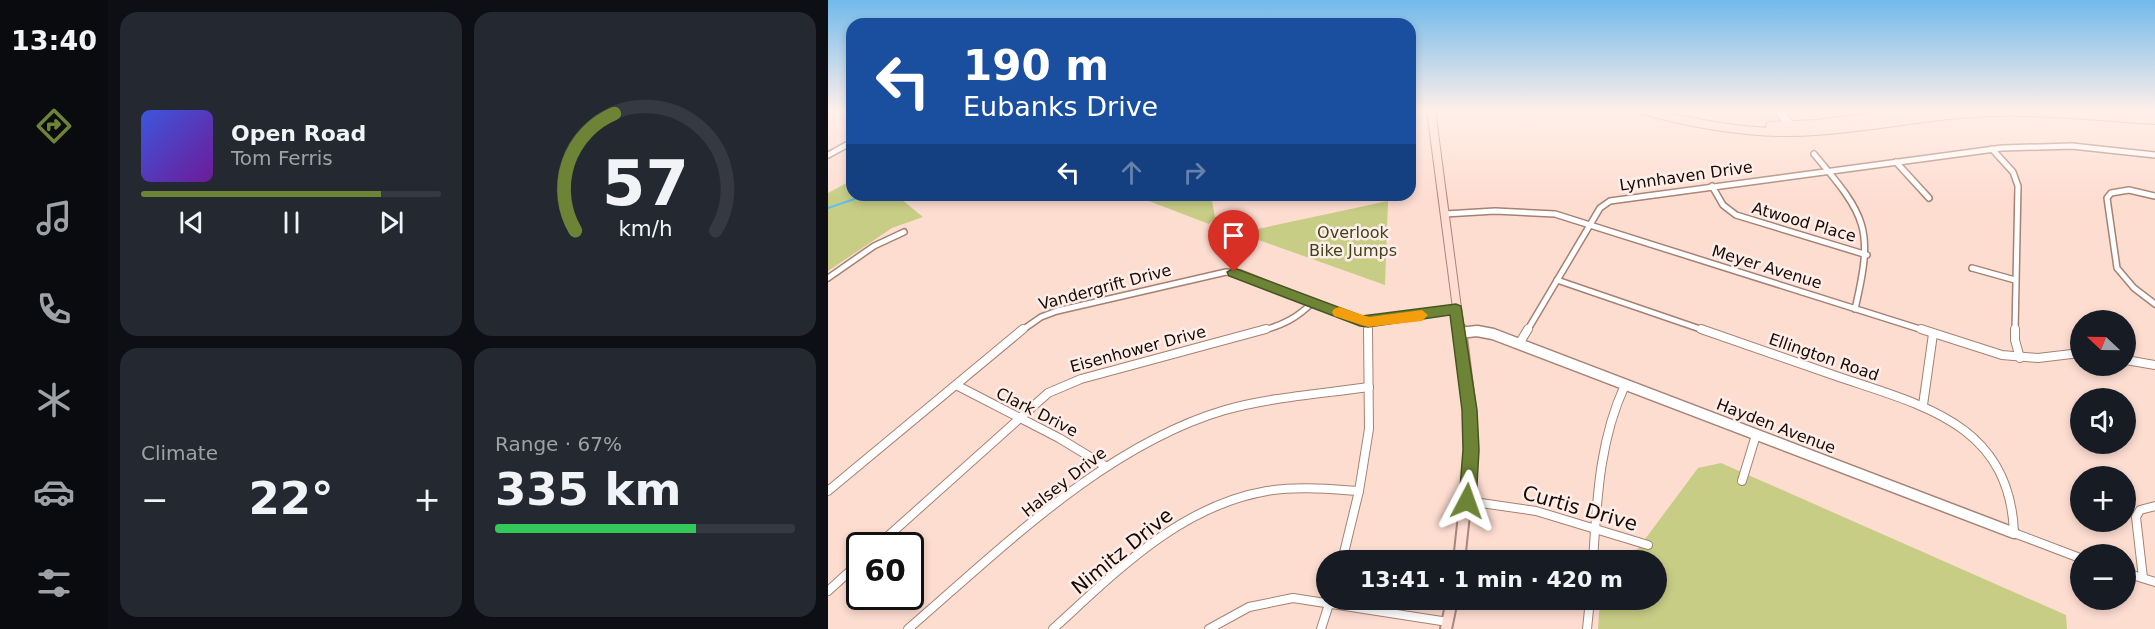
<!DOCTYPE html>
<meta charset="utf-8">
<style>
:root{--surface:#171b24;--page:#242831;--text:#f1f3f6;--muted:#9ea1a6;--line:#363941;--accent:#6d8335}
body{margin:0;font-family:"DejaVu Sans",sans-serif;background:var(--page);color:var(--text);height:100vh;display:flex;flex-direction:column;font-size:22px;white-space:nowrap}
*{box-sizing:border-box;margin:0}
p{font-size:20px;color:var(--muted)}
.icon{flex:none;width:33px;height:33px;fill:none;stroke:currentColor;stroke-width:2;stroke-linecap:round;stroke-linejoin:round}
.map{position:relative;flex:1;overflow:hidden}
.drawer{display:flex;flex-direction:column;gap:12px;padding:12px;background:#0d0f14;width:720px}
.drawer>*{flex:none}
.banner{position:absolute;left:18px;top:18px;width:570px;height:183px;border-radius:18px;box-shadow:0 3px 9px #0003;background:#1a4fa0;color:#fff;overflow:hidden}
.needle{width:39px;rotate:292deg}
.controls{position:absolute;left:1242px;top:310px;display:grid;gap:12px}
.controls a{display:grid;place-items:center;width:66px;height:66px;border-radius:50%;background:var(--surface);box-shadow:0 3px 9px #0003;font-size:30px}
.speed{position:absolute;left:18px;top:532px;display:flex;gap:12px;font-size:30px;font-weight:700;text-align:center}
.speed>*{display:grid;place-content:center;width:78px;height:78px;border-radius:50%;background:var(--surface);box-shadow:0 3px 9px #0003;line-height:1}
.speed .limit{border:3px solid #111;border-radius:9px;background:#fff;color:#111}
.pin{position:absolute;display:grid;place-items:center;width:51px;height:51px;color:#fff;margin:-62px -26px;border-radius:50% 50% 50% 0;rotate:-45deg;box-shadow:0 0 6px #0007}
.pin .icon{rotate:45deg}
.me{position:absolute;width:66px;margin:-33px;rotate:4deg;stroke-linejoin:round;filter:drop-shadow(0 0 4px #0008)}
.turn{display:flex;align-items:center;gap:21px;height:126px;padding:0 18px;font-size:27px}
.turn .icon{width:78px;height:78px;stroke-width:2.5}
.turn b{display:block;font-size:42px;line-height:51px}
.lanes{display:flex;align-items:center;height:57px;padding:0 18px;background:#0003;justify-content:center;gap:30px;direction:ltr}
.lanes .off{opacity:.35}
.big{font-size:45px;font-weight:700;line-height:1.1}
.drawer .widget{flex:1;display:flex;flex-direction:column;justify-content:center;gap:9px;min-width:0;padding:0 21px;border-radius:18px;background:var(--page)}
.drawer .dial{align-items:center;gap:0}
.dial svg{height:156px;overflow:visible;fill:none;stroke:var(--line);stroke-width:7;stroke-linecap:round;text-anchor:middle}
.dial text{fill:var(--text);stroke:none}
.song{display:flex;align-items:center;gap:18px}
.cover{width:72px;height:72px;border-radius:9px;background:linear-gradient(135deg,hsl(230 70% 55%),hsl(280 70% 35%))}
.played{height:6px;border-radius:3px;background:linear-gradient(90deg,var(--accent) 80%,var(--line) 80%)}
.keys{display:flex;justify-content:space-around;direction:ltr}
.heat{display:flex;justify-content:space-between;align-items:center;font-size:33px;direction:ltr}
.charge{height:9px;border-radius:4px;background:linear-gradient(90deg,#34c759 67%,var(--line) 0)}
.drawer .tiles{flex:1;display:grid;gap:12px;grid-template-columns:repeat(2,1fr)}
.trip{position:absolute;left:488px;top:550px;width:351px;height:60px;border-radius:30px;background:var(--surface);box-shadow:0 3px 9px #0003;font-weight:700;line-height:60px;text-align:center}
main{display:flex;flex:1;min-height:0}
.menu{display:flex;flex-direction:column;width:108px;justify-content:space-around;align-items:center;background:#090b0e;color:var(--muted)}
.menu .icon{width:42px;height:42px}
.menu .active{color:var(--accent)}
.menu b{font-size:27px;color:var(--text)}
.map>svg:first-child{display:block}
.green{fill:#c7cd85}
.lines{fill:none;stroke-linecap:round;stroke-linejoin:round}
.stream{stroke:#5ec0ed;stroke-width:2}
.street-far1-casing{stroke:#a58173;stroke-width:8}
.street-casing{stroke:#a58173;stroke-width:10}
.secondary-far1-casing{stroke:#a58173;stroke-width:10}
.secondary-casing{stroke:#a58173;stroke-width:13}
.primary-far1-casing{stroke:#ac8478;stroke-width:10}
.primary-casing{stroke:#ac8478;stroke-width:14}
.street-far1{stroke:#fff;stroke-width:5}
.street{stroke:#fff;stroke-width:8}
.secondary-far1{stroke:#fff;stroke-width:8}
.secondary{stroke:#fff;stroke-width:10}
.primary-far1{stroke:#feddd3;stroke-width:8}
.primary{stroke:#feddd3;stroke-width:10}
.route{fill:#6d8335;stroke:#475522;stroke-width:1.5}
.slow{fill:#f59e0b}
.labels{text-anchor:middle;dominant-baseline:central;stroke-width:5;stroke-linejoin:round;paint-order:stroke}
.street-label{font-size:16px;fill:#150905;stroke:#ffeee8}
.park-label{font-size:16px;fill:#40421d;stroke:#ffeee8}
.near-street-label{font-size:20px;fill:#150905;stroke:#ffeee8}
</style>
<main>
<nav class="menu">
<b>13:40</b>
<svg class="icon active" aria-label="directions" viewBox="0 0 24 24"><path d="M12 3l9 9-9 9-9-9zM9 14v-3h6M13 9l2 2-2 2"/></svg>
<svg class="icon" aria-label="music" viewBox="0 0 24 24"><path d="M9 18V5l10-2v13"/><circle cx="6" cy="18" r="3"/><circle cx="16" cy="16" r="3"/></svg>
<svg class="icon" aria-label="phone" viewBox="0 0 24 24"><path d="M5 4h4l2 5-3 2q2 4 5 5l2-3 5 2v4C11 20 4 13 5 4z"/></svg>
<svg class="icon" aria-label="climate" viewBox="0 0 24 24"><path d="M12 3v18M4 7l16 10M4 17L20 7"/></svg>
<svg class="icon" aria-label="car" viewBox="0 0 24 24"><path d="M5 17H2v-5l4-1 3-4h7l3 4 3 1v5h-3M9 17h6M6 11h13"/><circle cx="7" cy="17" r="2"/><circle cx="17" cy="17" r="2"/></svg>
<svg class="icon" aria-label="filters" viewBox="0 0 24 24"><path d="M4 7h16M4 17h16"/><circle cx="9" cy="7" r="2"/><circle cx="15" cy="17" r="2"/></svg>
</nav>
<section class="drawer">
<div class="tiles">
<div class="widget">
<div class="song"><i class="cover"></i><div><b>Open Road</b><p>Tom Ferris</p></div></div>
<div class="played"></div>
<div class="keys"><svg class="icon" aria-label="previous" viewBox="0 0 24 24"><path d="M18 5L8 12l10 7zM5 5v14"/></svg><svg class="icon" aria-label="pause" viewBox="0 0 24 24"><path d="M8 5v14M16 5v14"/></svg><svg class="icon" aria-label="next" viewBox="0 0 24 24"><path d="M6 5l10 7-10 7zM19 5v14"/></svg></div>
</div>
<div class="widget dial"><svg viewBox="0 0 100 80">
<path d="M14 69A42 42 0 1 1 86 69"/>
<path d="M14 69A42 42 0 0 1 34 9" stroke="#6d8335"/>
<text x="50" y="56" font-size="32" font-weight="700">57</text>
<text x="50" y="72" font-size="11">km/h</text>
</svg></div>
<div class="widget"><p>Climate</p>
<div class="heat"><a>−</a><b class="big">22°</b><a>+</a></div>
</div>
<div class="widget"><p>Range · 67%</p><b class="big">335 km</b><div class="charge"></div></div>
</div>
</section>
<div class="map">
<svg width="1327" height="629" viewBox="0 0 1327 629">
<rect width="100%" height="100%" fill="#feddd1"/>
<g class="green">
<path d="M24,180V195H68L95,217L64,228L0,271V193Z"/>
<path d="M305,195H383L387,218L381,224Z"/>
<path d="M560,201L557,285L411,233Z"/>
<path d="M893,463L1238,615L1239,629H770L772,600H828V561H794L806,554L870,468Z"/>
</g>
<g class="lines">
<path class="stream" d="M0,208L38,195"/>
<g class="street-far1-casing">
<g id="street-far1">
<path d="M1164,149L1185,172L1190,186L1187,331"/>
<path d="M986,154C1039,217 1046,228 1027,309"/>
<path d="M0,155L24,142"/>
<path d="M1068,162L1101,198"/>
<path d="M884,186L895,205L908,215L1039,255"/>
<path d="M1327,196L1301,190L1283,193L1279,198L1289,268L1306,288L1327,304"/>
<path d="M617,214L667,211L727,214L1098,331"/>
<path d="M1144,268L1187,280"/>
<path d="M0,278L46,246L76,232"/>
<path d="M729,280L878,331"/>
<path d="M540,322V331"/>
<path d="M193,331L213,317L229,311L398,272L412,273L532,321L540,322L628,310"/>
<path d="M433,331C455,325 469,318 485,302"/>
<path d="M699,331L772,208L782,201L1174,148L1244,146L1327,155"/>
</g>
</g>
<g class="street-casing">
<g id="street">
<path d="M873,329C919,345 965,361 1011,377C1097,406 1182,425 1186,533L1252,558"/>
<path d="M1093,329L1174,355L1210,358L1252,353"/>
<path d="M1187,329V340L1192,358"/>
<path d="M691,344L700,329"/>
<path d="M1298,360L1327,365"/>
<path d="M128,385L231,438L277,466"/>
<path d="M1095,405L1105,334"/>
<path d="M914,481L928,435"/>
<path d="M0,491L195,329"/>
<path d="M639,501L708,511L820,545"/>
<path d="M49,546L220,393L253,379L438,329"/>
<path d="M514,561L531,491L541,429L540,329"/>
<path d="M765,561C769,500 771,441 797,385"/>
<path d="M1298,573L1327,582"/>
<path d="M1315,578L1308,517L1312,510L1327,506"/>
<path d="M0,591L32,562"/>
<path d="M80,629C173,549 277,445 397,410C443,397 493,394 541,387"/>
<path d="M225,629C288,572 351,506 439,491C469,486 501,489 531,491"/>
<path d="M381,629L421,607L465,598L620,622"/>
<path d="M493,629L502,601"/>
<path d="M759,629L762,600"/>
</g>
</g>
<g class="secondary-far1-casing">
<path id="secondary-far1" d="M950,110L965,129"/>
</g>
<g class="secondary-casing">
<path id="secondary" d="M631,333L649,331L665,334L1186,533"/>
</g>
<g class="primary-far1-casing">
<g id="primary-far1">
<path d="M603,110L632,331"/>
<path d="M814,110C862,123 912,133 963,132C1024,131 1084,117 1144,113C1205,109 1266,116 1327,120"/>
<path d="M1275,110L1327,113"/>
<path d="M942,126L988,124L1101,110"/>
</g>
</g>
<g class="primary-casing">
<g id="primary">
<path d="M631,561L643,450L642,410L632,329"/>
<path d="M618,629L624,600"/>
</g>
</g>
<use href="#street-far1" class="street-far1"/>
<use href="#street" class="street"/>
<use href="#secondary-far1" class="secondary-far1"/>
<use href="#secondary" class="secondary"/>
<use href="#primary-far1" class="primary-far1"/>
<use href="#primary" class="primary"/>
</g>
<linearGradient id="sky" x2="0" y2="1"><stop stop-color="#71b9ea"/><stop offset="0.56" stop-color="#fff0ea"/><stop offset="1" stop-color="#fff0ea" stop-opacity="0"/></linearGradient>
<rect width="1327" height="198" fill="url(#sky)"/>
<path class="route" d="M406,268L534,316L628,304L633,306L649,410L651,450L648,501L645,506L639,508L633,506L631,501L635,450L634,410L622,315L540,327L532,326L401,276L399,272Z"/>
<path class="slow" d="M511,307L541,317L594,310L600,315L594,321L540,327L506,316L504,312L506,309Z"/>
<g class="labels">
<g class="street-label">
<text transform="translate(858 176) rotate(-8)">Lynnhaven Drive</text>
<text transform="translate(976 222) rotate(16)">Atwood Place</text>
<text transform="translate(939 267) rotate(17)">Meyer Avenue</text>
<text transform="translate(277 287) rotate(-15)">Vandergrift Drive</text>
<text transform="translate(310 349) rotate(-15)">Eisenhower Drive</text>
<text transform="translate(996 357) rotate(19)">Ellington Road</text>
<text transform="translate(209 412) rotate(27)">Clark Drive</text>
<text transform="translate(948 426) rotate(21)">Hayden Avenue</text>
<text transform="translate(236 482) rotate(-38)">Halsey Drive</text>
</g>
<g class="park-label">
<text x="525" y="232">Overlook<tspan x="525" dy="18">Bike Jumps</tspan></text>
</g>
<g class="near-street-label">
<text transform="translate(752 508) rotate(16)">Curtis Drive</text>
<text transform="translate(294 551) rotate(-39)">Nimitz Drive</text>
</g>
</g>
</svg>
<div class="controls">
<a><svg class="needle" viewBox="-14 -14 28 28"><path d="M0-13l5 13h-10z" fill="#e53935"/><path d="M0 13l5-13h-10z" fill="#9ea1a6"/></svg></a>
<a><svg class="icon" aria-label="sound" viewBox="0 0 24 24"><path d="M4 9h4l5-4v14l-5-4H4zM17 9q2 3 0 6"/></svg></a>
<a>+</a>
<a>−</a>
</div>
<div class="speed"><div class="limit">60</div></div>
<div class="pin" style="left:406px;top:272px;background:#d93025"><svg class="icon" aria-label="arrive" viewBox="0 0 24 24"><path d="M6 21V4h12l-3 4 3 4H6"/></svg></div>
<svg class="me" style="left:639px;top:501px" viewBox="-20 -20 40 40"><path d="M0-17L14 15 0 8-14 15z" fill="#6d8335" stroke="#fff" stroke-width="4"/></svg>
<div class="trip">13:41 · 1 min · 420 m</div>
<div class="banner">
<div class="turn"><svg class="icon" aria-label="left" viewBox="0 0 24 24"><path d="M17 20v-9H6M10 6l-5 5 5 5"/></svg><div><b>190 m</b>Eubanks Drive</div></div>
<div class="lanes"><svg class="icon" aria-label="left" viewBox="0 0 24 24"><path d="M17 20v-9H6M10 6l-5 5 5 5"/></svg><svg class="icon off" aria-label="ahead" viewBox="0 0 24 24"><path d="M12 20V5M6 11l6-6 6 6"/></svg><svg class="icon off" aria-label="right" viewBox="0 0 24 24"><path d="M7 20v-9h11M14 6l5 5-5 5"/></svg></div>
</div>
</div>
</main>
